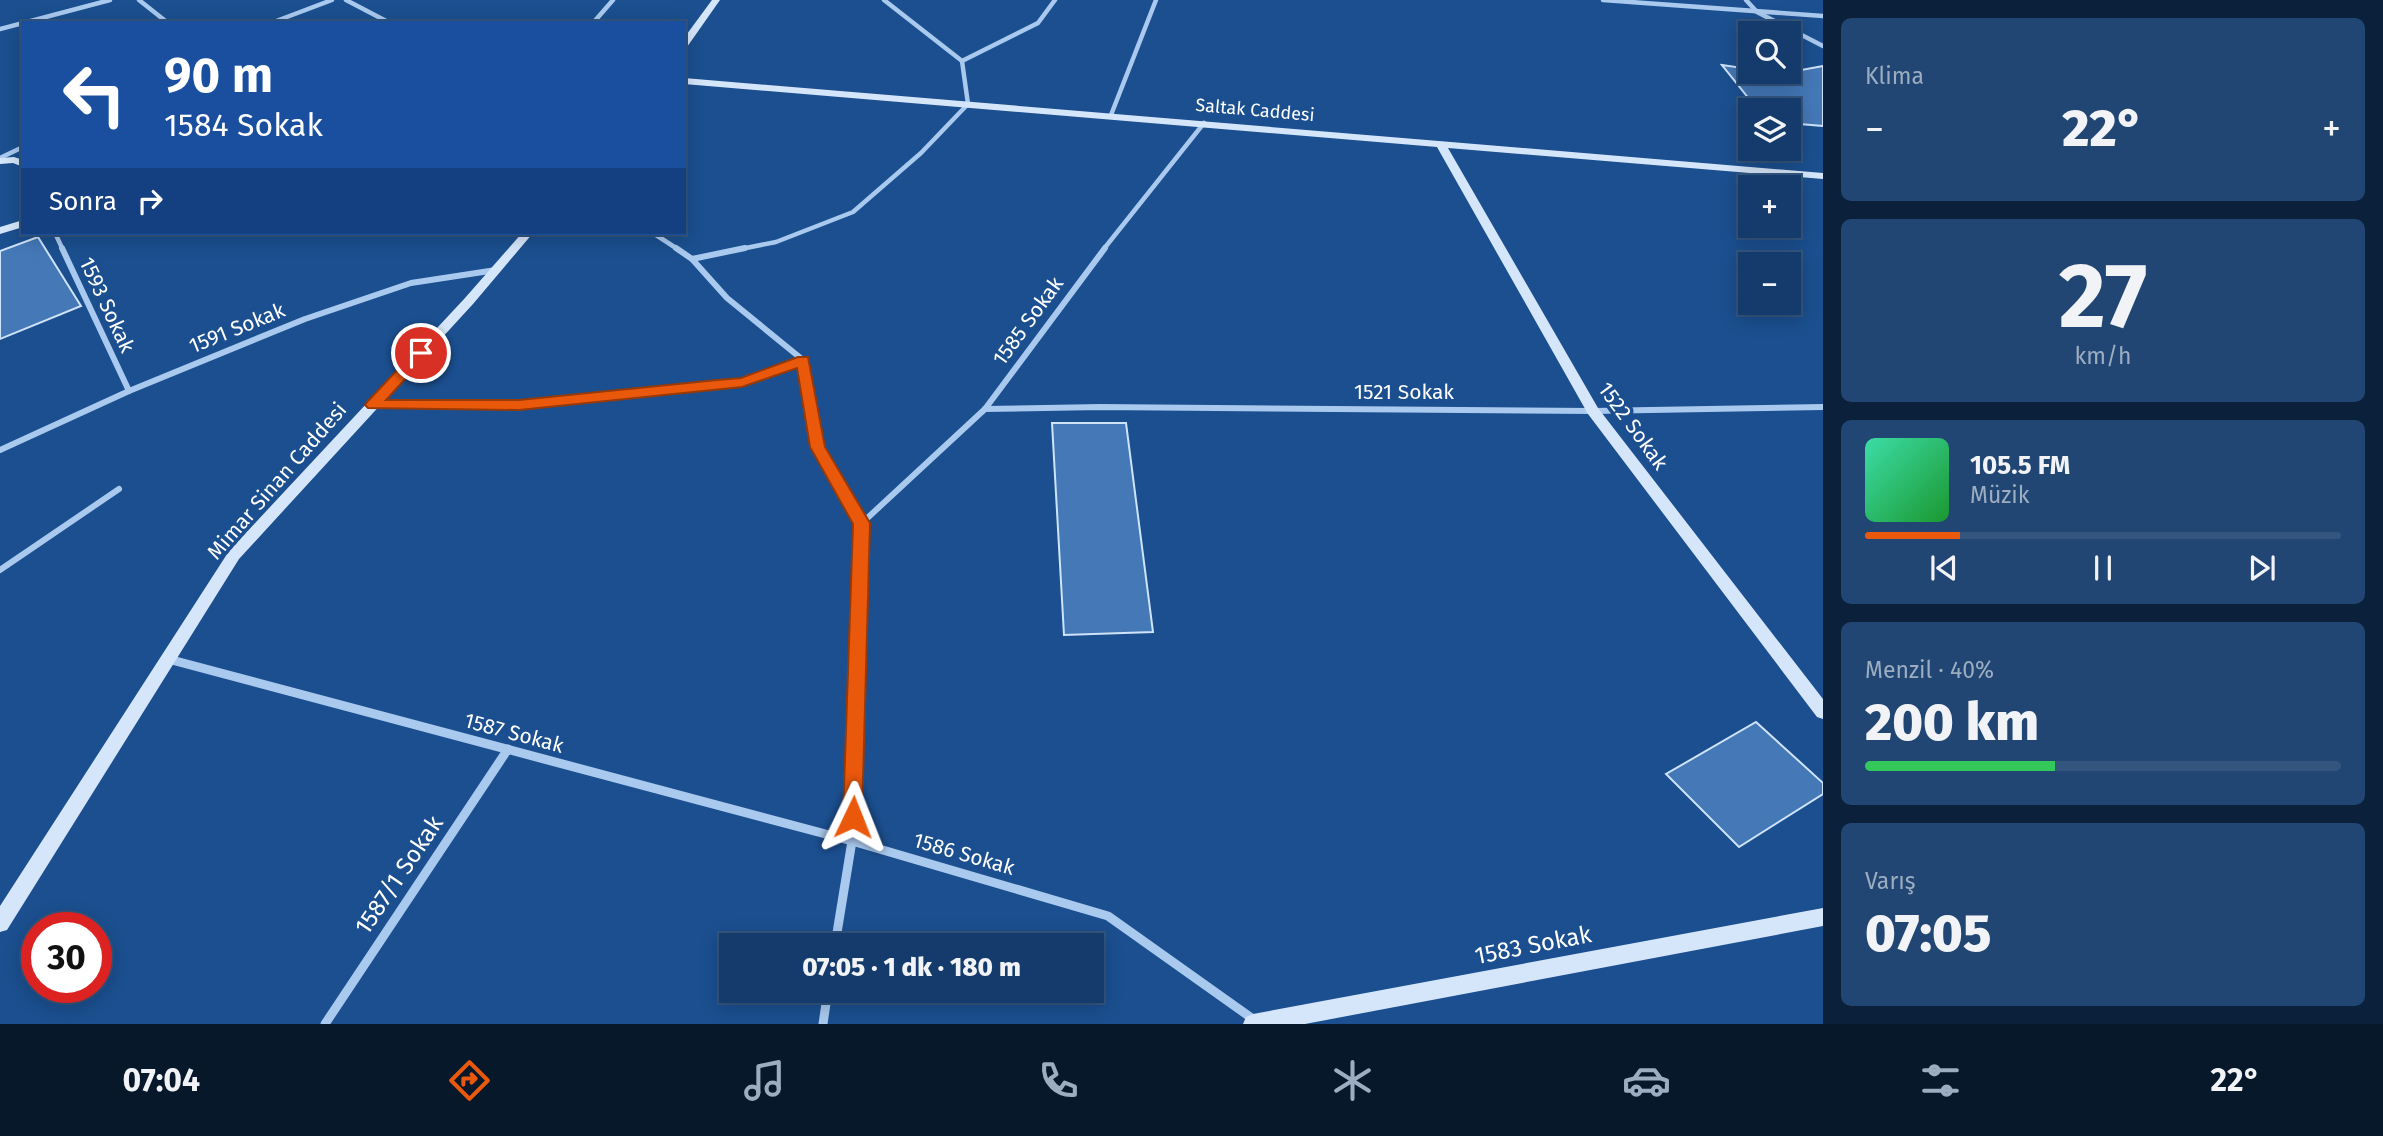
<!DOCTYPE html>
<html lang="tr">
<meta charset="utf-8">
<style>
:root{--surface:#143b6b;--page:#214673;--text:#f1f3f6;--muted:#9dadc1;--line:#33557e;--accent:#ea580c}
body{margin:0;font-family:"Fira Sans",sans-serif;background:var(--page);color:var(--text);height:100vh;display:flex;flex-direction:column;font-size:26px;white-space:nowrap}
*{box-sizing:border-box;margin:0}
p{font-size:23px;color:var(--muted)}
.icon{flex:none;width:38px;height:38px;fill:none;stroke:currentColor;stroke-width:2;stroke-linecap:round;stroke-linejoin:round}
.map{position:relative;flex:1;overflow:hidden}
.details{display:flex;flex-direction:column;gap:18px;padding:18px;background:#0b203b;width:560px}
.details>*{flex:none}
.banner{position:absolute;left:21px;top:21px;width:665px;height:214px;border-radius:0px;box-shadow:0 4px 18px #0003,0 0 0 2px var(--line);background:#1a4fa0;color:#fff;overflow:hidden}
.tools{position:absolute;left:1738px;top:21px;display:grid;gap:14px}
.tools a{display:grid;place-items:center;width:63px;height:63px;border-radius:0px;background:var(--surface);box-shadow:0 4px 18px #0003,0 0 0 2px var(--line);font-size:35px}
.speed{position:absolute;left:21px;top:912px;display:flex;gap:14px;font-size:35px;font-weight:700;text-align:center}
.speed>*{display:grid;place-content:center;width:91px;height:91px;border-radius:50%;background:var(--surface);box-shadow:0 4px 18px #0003,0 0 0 2px var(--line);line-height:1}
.speed .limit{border:10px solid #d22;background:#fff;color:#111}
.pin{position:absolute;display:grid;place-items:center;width:60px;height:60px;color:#fff;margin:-30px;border:4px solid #fff;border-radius:50%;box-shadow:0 2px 7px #0007}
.me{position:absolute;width:77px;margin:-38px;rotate:2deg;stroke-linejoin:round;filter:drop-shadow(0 0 5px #0008)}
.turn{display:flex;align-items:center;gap:24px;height:147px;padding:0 28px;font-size:32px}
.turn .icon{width:91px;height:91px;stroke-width:2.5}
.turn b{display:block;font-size:49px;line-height:60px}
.then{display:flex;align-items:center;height:66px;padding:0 28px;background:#0003;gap:14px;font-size:26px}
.big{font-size:52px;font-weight:800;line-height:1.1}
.details .widget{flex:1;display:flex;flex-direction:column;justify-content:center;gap:10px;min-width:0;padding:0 24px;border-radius:10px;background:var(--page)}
.details .dial{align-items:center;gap:0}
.dial b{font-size:91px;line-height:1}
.song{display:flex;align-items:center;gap:21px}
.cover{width:84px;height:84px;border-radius:10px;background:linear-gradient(135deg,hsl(160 70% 55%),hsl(130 70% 35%))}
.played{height:7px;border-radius:4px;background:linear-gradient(90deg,var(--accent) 20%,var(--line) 20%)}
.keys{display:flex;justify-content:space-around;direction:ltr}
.heat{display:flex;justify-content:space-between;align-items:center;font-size:38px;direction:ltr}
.charge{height:10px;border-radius:5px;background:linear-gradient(90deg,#34c759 40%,var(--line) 0)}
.trip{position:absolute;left:719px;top:933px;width:385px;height:70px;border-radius:0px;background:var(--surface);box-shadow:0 4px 18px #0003,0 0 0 2px var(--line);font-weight:800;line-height:70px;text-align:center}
.menu{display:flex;height:112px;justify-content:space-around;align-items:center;background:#08182b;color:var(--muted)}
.menu .icon{width:49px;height:49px}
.menu .active{color:var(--accent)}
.menu b{font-size:32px;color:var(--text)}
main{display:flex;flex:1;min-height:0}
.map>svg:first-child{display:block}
.building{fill:#4478b7;stroke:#cfe3fa;stroke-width:2}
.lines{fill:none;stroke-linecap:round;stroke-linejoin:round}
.street-far2{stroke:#a9c9ee;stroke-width:4.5}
.street-far1{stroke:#a9c9ee;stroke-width:6}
.street{stroke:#a9c9ee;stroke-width:9}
.secondary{fill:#d6e6fa;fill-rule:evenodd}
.route{fill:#ea580c;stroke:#983908;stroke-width:2}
.labels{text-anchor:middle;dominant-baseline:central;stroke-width:7;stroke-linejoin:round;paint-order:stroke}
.far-street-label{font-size:18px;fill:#fff;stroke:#1b4f8f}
.street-label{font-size:21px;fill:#fff;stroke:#1b4f8f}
.near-street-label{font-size:24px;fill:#fff;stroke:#1b4f8f}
</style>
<main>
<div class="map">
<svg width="1823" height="1024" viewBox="0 0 1823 1024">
<rect width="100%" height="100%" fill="#1b4f8f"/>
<g class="building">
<path d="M1722,65L1750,69V72L1785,73L1823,66V126L1788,123V110H1758Z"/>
<path d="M38,237L81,306L0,339V251Z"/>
<path d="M1052,423H1126L1153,632L1064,635Z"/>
<path d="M1756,722L1823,783V794L1739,847L1666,774Z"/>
</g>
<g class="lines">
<g class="street-far2">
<path d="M139,0L168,23"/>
<path d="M346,0L390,23"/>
<path d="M1603,0L1823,16"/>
<path d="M1746,0L1757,12L1823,46"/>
<path d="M271,23L332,0"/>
<path d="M593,23L613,0"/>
<path d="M0,29L110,0"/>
<path d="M962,61L1038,23L1055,0"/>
<path d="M1111,115L1156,0"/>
<path d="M0,158L23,147"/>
<path d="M55,233L63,250"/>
<path d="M653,233L679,250"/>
<path d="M736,250L776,242L853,212L921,153L968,104L962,61L884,0"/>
<path d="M1103,250L1204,123"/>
</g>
<g class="street-far1">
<path d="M62,248L129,391"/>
<path d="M676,248L692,259L727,298L803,360L817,447L862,523L860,582"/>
<path d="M692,259L745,248"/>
<path d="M373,405H519L742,382L803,360"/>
<path d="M985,409L1100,407L1593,411L1823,407"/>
<path d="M0,450L129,391L305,319L411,283L496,270"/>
<path d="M862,523L985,409L1105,248"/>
<path d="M0,570L119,489"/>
</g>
<g class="street">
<path d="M168,659L852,841L1108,916L1260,1024"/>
<path d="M835,945L852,841L860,580"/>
<path d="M325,1024L508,749"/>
<path d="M823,1024L828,990"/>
</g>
<g class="secondary">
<path d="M712,0H720L687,47L684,48V38Z"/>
<path d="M684,78L1823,173V179L1448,148L1598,408L1823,699V719L1817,717L1588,414L1437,147L684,84Z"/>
<path d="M14,157L23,160V167L13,163L0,164V158Z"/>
<path d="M23,220V227L0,234V227Z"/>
<path d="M522,233H533L473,304L239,559L7,930L0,932V906L229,551L465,298Z"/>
<path d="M1823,908V926L1305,1024H1243L1246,1017L1253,1014Z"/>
</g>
</g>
<path class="route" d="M421,348L426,350V356L386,400H519L717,380L741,378L798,357H808L825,447L870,523L862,817L860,824L853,827L846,824L843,817L853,524L810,447L797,368L742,387L519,410L368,408L365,405L368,401L416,350Z"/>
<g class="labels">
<g class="far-street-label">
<text transform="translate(1255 110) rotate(5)">Saltak Caddesi</text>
</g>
<g class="street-label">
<text transform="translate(107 305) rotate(65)">1593 Sokak</text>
<text transform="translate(1028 321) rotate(-54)">1585 Sokak</text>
<text transform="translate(237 328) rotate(-22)">1591 Sokak</text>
<text x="1404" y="392">1521 Sokak</text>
<text transform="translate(1633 426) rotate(54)">1522 Sokak</text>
<text transform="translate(277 481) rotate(-49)">Mimar Sinan Caddesi</text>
<text transform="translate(514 733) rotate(15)">1587 Sokak</text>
<text transform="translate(964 854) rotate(16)">1586 Sokak</text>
</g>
<g class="near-street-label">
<text transform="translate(399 875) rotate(-56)">1587/1 Sokak</text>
<text transform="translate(1533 945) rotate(-11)">1583 Sokak</text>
</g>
</g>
</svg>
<div class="tools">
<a><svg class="icon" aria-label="search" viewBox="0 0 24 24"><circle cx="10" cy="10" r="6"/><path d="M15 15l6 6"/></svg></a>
<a><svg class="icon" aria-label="layers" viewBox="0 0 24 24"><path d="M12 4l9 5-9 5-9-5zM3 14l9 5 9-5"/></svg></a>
<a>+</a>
<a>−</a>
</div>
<div class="speed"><div class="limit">30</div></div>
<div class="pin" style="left:421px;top:353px;background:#d93025"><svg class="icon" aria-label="arrive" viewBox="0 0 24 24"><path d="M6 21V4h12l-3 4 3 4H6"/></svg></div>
<svg class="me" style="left:853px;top:817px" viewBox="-20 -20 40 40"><path d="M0-17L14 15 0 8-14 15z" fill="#ea580c" stroke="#fff" stroke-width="4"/></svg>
<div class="trip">07:05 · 1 dk · 180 m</div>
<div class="banner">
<div class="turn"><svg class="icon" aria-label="left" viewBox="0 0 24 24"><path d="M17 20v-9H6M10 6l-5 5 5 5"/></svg><div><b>90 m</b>1584 Sokak</div></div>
<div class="then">Sonra<svg class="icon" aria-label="right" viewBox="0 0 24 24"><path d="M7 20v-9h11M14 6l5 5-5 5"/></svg></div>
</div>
</div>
<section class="details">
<div class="widget"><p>Klima</p>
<div class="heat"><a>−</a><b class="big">22°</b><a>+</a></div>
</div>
<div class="widget dial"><b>27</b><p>km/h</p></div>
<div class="widget">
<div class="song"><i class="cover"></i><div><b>105.5 FM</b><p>Müzik</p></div></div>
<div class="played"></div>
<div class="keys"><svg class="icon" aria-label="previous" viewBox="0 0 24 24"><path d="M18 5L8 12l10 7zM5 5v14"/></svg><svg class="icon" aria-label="pause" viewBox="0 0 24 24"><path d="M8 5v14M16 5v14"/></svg><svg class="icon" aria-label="next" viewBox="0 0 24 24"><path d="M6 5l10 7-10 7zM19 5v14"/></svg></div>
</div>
<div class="widget"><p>Menzil · 40%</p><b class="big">200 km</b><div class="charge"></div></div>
<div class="widget"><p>Varış</p><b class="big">07:05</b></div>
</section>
</main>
<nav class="menu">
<b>07:04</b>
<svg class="icon active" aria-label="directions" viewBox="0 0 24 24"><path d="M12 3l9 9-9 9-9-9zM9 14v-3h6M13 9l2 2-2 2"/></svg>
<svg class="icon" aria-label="music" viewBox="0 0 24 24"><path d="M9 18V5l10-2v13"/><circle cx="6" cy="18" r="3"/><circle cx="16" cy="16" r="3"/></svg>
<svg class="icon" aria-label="phone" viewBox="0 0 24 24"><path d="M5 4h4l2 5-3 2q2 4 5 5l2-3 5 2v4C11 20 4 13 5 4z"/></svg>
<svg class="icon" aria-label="climate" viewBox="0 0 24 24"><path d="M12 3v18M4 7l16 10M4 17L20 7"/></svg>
<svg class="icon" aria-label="car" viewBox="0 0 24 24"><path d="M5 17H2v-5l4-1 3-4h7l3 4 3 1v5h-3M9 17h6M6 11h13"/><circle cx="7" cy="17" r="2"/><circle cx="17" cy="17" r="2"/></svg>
<svg class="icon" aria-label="filters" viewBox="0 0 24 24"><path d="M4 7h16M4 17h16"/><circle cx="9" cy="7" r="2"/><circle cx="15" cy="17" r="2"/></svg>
<b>22°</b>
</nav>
